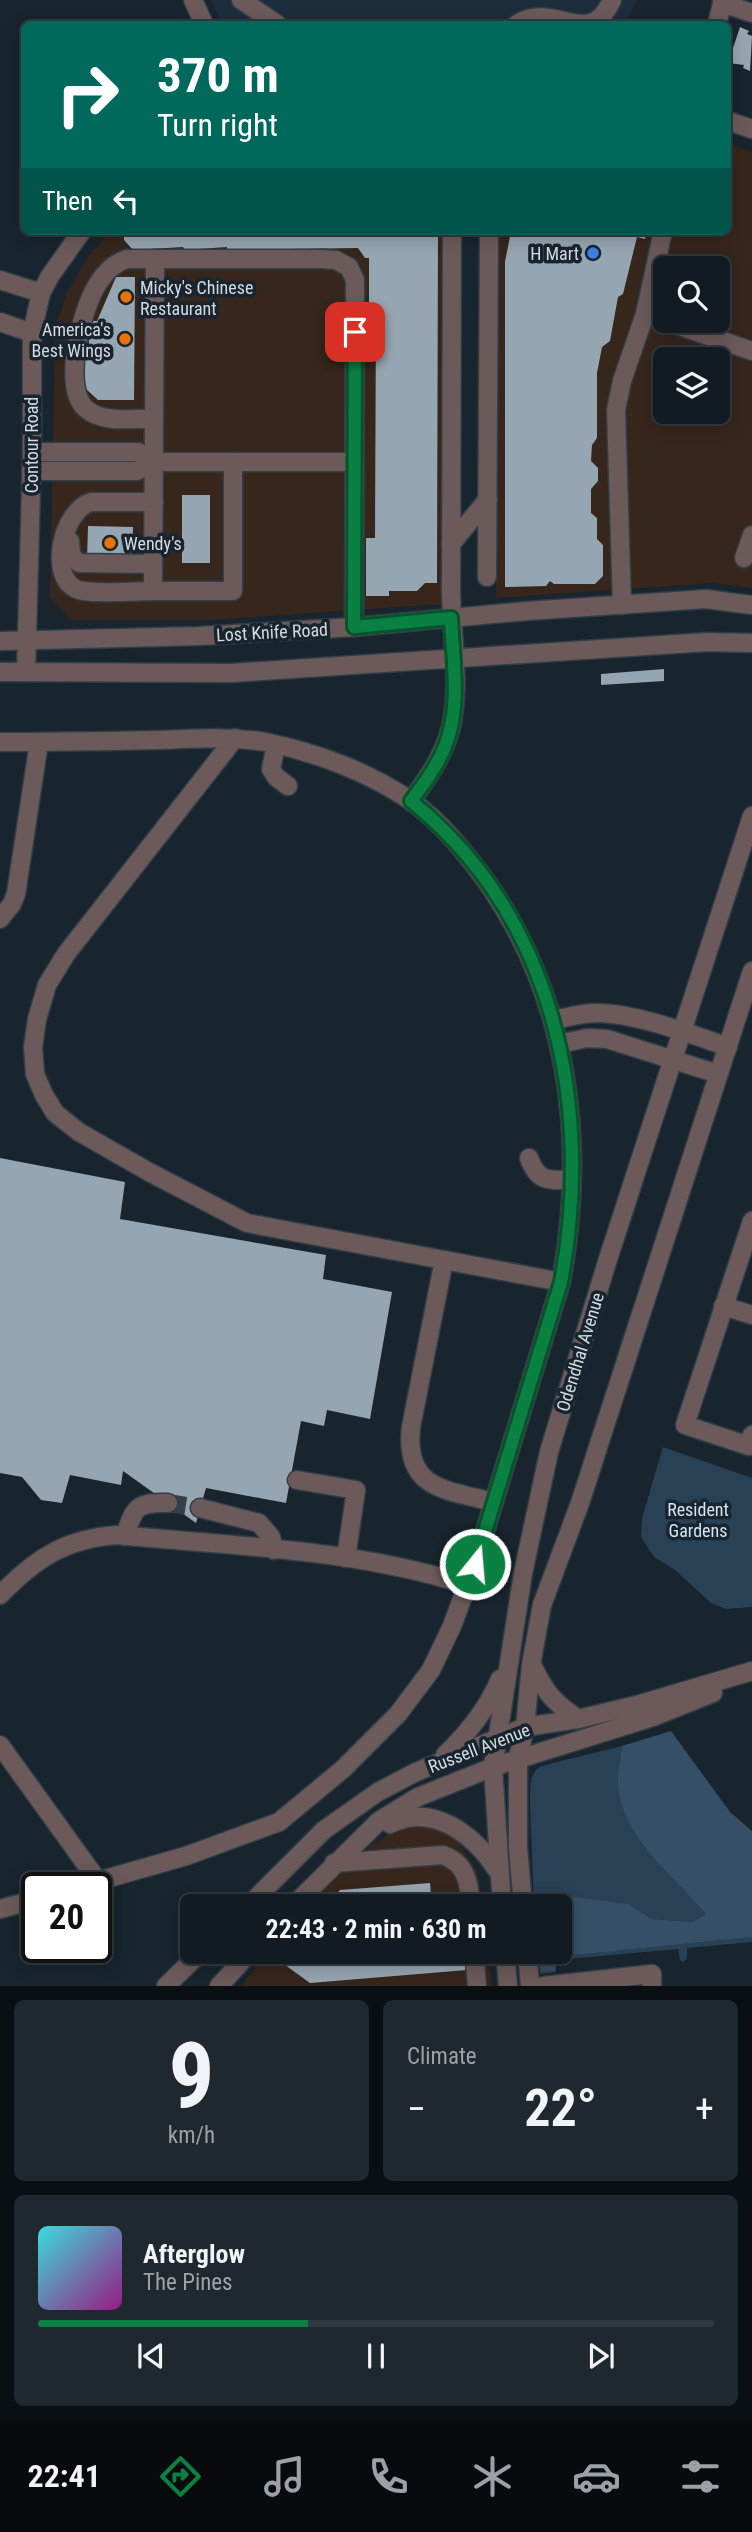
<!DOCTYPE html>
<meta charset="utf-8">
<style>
:root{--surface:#121b22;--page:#1f282f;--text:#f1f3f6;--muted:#9ca1a5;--line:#313940;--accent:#0b8043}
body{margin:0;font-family:"Roboto Condensed",sans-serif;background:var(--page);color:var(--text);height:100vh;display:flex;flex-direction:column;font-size:26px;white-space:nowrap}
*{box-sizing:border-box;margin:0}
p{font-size:23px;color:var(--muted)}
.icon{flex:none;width:38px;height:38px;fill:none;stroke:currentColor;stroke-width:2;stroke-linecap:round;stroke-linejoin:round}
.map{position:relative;height:1986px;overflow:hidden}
.panel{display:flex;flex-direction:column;gap:14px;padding:14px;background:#0a0f13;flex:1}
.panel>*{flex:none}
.banner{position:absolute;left:21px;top:21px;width:710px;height:214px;border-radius:10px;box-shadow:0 4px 18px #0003,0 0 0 2px var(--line);background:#00695c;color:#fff;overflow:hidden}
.tools{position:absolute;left:653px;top:256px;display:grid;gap:14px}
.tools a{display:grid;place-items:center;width:77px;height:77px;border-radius:10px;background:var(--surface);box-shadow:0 4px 18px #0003,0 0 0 2px var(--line);font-size:35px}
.speed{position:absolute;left:21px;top:1872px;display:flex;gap:14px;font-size:35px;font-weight:700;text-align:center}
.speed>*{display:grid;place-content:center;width:91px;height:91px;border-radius:50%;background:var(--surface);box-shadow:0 4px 18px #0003,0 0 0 2px var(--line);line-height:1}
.speed .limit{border:4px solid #111;border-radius:10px;background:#fff;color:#111}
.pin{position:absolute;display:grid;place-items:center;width:60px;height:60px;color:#fff;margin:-30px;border-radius:14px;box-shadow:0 4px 10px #0006}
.me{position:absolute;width:77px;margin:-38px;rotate:17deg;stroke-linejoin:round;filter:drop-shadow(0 0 5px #0008)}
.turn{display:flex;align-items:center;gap:24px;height:147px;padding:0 21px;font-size:32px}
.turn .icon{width:91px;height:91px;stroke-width:2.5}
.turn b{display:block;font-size:49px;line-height:60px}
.then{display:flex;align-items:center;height:66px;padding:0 21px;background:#0003;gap:14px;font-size:26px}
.big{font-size:52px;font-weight:700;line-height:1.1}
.panel .card{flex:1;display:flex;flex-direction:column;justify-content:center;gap:10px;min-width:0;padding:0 24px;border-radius:10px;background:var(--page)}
.panel .dial{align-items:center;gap:0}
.dial b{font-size:91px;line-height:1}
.song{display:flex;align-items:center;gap:21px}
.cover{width:84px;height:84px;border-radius:10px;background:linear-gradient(135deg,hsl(180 70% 55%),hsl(310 70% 35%))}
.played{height:7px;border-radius:4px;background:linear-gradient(90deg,var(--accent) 40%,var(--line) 40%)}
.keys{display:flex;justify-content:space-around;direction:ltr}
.heat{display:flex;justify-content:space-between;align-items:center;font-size:38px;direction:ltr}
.panel .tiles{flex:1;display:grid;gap:14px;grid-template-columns:1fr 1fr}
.card:last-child{grid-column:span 2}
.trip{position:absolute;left:180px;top:1894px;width:392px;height:70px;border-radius:10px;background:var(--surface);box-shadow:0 4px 18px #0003,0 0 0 2px var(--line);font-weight:700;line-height:70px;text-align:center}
.dock{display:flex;height:112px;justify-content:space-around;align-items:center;background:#070b0e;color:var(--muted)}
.dock .icon{width:49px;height:49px}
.dock .on{color:var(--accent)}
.dock b{font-size:32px;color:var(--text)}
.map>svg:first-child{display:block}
.commercial{fill:#36261c;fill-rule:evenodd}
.built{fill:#1c2d3b}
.green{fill:#294155}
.forest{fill:#355066}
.building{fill:#96a5b2}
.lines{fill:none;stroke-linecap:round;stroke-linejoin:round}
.minor-tunnel{stroke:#343f49;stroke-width:18;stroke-dasharray:18 9;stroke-linecap:butt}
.minor-casing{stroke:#323e47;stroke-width:21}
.minor{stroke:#6b5a59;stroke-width:18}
.route-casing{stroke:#07532c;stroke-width:18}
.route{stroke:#0b8043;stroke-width:12}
.shop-dot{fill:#3f7fe0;stroke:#18242e;stroke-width:2.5}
.food-dot{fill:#e8710a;stroke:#18242e;stroke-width:2.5}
.labels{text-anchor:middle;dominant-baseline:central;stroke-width:7;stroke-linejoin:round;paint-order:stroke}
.poi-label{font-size:18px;fill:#d3dbe2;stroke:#18242e;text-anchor:end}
.street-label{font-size:18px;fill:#d3dbe2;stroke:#18242e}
.park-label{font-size:18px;fill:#d1e5f6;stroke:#18242e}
</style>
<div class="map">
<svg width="752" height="1986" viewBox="0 0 752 1986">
<rect width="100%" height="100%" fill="#18242e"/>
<g class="commercial">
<path d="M728,143L752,152V588L713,583L496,598L497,231H728ZM665,268H718V320H665ZM665,359H718V411H665Z"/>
<path d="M111,231H445L444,604L210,620H71L50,598L55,329L67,292L90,254Z"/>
<path d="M410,1827H426L443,1832L457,1841L477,1871L484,1906H307L324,1884L373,1844L390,1833Z"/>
<path d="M269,1951H488L492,1986H241Z"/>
</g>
<path class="built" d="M211,0H637L624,24H222Z"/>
<g class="green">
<path d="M663,1447L752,1478V1607L726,1609L711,1603L675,1570L654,1557L641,1537L642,1518Z"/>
<path d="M622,1746L618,1783L635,1833L655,1858L707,1914L693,1922L652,1919L628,1904L534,1891V1906L530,1804C530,1790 528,1775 541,1766Z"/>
<path d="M752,1937V1942L687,1948V1959L683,1962L680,1960L678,1949L556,1960V1972L540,1974L537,1951H544V1960H541L542,1972L555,1971L554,1957Z"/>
</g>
<path class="forest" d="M671,1731L730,1812L752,1831V1937L555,1957V1971L541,1972L540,1960H544V1951H560V1906H535L534,1891L628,1904L652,1919L693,1922L706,1914C674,1875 622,1839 618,1784C617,1772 621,1758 622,1746Z"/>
<g class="building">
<path d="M740,27L749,31L747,34L752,36L750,71L743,68L744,65L728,63Z"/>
<path d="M124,231H438L437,583H425L417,591H389V596H366V538H375L376,305H369V258H365L358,248L227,250V247L185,250L183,247L133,250L124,240Z"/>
<path d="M511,231H647L645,239L637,237L623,294L618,297L610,341L602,347L597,373V438L592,445L591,461L598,468V481L591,489V513L597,518V539L603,545V576L595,584H554L550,581L546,586L505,587V262Z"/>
<path d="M116,277H135L134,400H98L85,388V355H89V321H97Z"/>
<rect x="182" y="495" width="28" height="68"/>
<path d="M88,526L133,527L132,559H87Z"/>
<path d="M664,669V681L601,685V674Z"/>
<path d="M0,1158L125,1182L120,1219L326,1255L323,1279L392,1292L370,1419L327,1410L324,1426L301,1421L286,1503L206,1488L196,1523L123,1471L121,1485L70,1475L62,1503L41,1500L22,1477L0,1473Z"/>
<path d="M430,1883L432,1906H325L340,1890Z"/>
<path d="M279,1951H465L467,1970L310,1983L274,1957Z"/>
</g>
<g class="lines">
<path class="minor-tunnel" d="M168,1503L200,1508"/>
<g class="minor-casing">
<g id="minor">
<path d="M193,0L204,24"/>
<path d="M241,0L277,24"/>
<path d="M722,3L752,13"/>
<path d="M517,24C556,0 588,52 612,0"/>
<path d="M717,24L723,0"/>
<path d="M728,121L752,129"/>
<path d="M155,259L153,591H233V462"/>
<path d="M0,280L41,293"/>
<path d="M645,314L752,351"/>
<path d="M0,322L32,333"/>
<path d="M154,419C133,418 104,424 86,409C61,387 82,306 99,282C106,271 114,263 127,259H322L336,260L349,267L355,280L354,627"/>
<path d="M32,452H138L154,462"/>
<path d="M31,471H137L154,462H354"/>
<path d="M70,541L71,555L79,563L153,564"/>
<path d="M451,544L488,499"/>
<path d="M744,558L752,535"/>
<path d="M487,577L489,231"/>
<path d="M153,591C137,591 89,595 76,589C48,576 62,511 91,502H154"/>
<path d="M622,605L616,410L622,381L645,314L663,231"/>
<path d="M0,641L199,636L354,627L527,611L706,599L752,605"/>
<path d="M0,672L231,673L707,642L752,643"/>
<path d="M26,672L32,452V333L41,293L50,276L82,231"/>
<path d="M235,738L66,954L47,985L37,1019L33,1047L35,1074L44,1095L55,1113L79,1132L149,1172L247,1223L561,1282"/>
<path d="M0,742C53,742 106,741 159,740C194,739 230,736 265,742C315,752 369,772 411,801C440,821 463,850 484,878C569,997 587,1141 561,1282L475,1564L452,1626L431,1670L398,1714L343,1769L279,1822L186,1856L74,1888"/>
<path d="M276,745L271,769L276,777L288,786"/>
<path d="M411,801C428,778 444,755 451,727C461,684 451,633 451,588C451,469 452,350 452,231"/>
<path d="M0,919L12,904L16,894L39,742"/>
<path d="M554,1020C568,1017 582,1013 597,1013C635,1013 691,1034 728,1047"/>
<path d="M559,1044L587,1038L607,1039L718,1074"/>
<path d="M529,1158C538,1182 547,1180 571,1180"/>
<path d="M752,1221L685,1425L749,1446L752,1435"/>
<path d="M444,1260L411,1427C404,1489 445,1490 494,1502"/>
<path d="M723,1306L752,1315"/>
<path d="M297,1480L356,1490L346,1558"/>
<path d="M200,1508L259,1523L271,1537L274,1550"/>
<path d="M125,1536C134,1507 137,1502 168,1503"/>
<path d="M0,1595C36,1558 65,1539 117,1535C234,1546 355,1549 467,1585"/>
<path d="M532,1665C546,1693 552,1701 578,1719"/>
<path d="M0,1745L98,1881"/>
<path d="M445,1755C468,1733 488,1708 500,1679"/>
<path d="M390,1824C433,1802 474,1835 497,1870"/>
<path d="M334,1863L443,1855C467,1864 469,1883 471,1906"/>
<path d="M248,1906L324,1830L378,1792L416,1772L525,1727L578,1719L637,1705L752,1671"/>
<path d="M293,1906L379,1821L418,1797L493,1767L653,1717L713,1693"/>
<path d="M502,1906L493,1767L523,1573L549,1452L608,1259L752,816"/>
<path d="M523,1906L518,1847V1758L525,1727L531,1665L542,1605L580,1503L752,971"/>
<path d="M0,1909L37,1899"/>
<path d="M474,1951L477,1986"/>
<path d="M505,1951L508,1986"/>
<path d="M527,1951L530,1986"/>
<path d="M166,1986L202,1951"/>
<path d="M219,1986L251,1951"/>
<path d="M543,1986L652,1974V1986"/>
</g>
</g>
<use href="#minor" class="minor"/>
</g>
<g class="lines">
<g class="route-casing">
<path id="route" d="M355,332L354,627L451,618C453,662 462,710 443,751C435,769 423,785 411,801C555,917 594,1107 561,1282L475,1564"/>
</g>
<use href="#route" class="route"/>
</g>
<circle class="shop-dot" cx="593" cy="253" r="7"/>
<g class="food-dot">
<circle cx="126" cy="297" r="7"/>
<circle cx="125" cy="339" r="7"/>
<circle cx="110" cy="543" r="7"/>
</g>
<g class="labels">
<g class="poi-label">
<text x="579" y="253">H Mart</text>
<text x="140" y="287" text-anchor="start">Micky's Chinese<tspan x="140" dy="21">Restaurant</tspan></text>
<text x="111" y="329">America's<tspan x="111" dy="21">Best Wings</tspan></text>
<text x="124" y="543" text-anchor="start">Wendy's</text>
</g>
<g class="street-label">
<text transform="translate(31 445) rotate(-90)">Contour Road</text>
<text transform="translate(272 632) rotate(-3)">Lost Knife Road</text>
<text transform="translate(580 1352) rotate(-73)">Odendhal Avenue</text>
<text transform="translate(479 1748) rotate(-21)">Russell Avenue</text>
</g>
<g class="park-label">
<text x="698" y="1509">Resident<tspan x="698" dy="21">Gardens</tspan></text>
</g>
</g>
</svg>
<div class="tools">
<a><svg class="icon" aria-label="search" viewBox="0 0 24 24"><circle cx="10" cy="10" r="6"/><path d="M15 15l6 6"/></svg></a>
<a><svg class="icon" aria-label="layers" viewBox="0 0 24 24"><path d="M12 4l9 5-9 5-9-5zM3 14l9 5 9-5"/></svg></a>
</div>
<div class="speed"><div class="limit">20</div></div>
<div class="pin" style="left:355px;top:332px;background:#d93025"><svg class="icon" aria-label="arrive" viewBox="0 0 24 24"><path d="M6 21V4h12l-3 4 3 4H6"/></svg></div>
<svg class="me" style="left:475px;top:1564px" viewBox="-20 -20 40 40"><circle r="17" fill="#0b8043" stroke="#fff" stroke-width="3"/><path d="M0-11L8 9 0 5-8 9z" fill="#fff"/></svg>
<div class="trip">22:43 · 2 min · 630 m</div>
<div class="banner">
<div class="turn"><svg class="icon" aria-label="right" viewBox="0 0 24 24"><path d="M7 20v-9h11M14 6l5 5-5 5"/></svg><div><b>370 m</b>Turn right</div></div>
<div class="then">Then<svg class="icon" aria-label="left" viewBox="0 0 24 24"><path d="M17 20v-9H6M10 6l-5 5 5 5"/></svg></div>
</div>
</div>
<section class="panel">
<div class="tiles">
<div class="card dial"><b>9</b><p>km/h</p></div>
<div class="card"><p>Climate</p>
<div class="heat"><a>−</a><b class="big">22°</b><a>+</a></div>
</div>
<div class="card">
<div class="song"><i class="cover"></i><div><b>Afterglow</b><p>The Pines</p></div></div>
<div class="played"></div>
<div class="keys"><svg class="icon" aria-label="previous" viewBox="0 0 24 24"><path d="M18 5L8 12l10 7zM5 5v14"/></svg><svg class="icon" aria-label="pause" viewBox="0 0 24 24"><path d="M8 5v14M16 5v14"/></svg><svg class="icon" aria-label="next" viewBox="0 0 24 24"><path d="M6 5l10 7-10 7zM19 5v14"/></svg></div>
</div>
</div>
</section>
<nav class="dock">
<b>22:41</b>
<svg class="icon on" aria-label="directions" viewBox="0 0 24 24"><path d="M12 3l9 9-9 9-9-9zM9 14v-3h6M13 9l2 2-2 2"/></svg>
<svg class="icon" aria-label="music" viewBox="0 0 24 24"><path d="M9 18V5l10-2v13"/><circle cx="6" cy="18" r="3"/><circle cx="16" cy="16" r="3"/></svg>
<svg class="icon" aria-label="phone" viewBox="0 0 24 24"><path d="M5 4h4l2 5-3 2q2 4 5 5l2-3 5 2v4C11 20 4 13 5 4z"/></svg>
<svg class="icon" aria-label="climate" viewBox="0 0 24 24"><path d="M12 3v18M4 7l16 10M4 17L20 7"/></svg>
<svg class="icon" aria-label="car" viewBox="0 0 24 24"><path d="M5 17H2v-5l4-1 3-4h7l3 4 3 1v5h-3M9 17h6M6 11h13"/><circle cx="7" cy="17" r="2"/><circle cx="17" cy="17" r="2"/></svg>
<svg class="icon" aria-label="filters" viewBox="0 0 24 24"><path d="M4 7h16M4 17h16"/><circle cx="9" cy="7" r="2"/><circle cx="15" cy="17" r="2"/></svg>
</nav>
